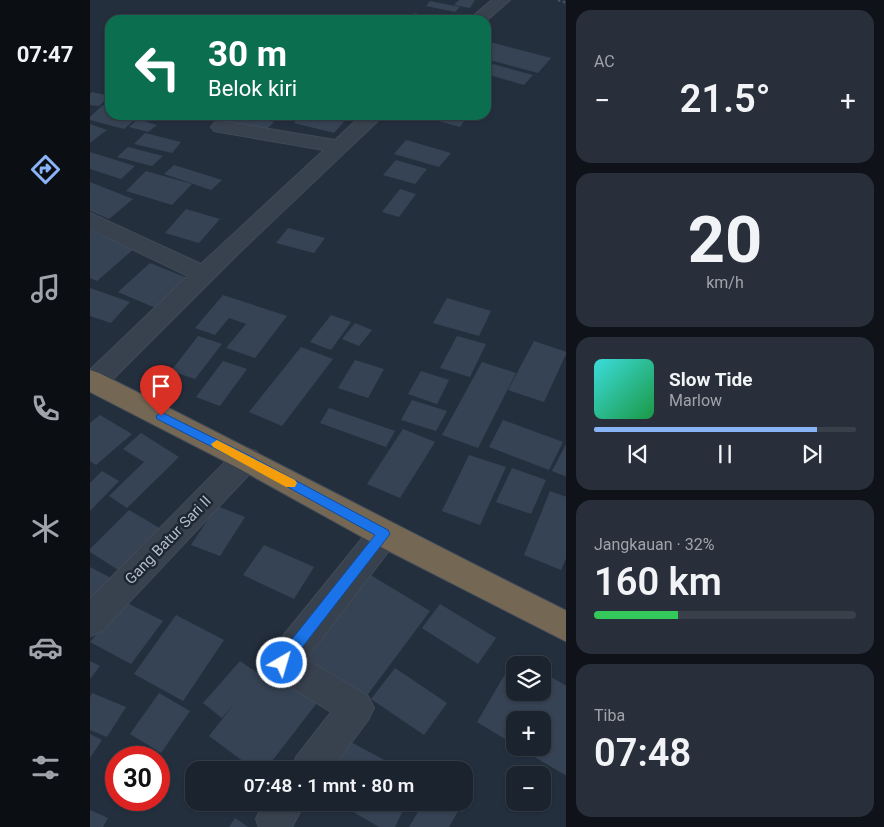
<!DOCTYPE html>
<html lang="id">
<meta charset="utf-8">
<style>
:root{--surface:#1b232e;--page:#282f3a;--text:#f1f3f6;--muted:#a0a4aa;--line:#39404a;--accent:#8ab4f8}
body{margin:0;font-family:Roboto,sans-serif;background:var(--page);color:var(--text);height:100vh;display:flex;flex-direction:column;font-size:19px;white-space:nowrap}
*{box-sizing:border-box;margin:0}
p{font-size:16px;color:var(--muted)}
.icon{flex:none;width:28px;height:28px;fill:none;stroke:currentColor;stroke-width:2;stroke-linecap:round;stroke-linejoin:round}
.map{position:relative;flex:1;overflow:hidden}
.panel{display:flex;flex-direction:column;gap:10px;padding:10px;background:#0f1319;width:318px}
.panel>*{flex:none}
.guide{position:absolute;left:15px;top:15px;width:386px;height:105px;border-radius:15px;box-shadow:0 1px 4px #0004,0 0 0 1px var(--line);background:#0b6e4f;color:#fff;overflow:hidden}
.fabs{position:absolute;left:416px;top:656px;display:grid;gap:10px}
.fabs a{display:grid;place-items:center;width:45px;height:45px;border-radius:10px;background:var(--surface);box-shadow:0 1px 4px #0004,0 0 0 1px var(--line);font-size:25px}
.speed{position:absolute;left:15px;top:746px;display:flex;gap:10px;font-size:25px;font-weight:700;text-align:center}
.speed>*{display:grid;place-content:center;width:65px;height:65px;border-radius:50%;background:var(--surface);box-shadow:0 1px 4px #0004,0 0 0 1px var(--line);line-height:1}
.speed .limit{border:8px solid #d22;background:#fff;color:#111}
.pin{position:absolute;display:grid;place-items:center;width:42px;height:42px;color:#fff;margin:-51px -21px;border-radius:50% 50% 50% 0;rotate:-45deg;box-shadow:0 0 5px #0007}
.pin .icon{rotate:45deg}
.me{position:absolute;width:55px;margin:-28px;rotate:38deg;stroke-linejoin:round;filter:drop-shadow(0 0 4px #0008)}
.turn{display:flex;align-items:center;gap:18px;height:105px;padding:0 20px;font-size:22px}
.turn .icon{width:65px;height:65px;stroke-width:2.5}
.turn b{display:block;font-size:35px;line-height:42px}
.big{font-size:38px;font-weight:600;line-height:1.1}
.panel .widget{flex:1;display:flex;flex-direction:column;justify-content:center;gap:8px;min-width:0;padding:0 18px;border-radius:15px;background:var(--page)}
.panel .dial{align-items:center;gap:0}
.dial b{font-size:65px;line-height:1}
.song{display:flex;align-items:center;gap:15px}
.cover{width:60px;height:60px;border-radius:8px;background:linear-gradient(135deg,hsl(180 70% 55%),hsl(140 70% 35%))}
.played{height:5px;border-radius:2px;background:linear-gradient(90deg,var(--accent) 85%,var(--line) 85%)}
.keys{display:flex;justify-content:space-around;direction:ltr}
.heat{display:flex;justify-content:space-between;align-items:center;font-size:28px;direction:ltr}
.charge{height:8px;border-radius:4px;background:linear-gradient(90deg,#34c759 32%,var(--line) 0)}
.trip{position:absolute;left:95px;top:761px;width:288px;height:50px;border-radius:15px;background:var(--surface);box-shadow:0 1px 4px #0004,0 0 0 1px var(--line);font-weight:600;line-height:50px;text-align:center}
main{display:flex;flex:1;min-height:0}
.tab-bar{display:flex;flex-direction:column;width:90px;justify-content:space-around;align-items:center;background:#0b0e12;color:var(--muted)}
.tab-bar .icon{width:35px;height:35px}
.tab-bar .current{color:var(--accent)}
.tab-bar b{font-size:22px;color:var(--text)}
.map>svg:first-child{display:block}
.building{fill:#364354}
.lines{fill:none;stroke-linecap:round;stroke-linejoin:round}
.minor-casing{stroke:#414a57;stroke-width:2}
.highway-casing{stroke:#434c59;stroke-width:2}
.path{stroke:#3f5557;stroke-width:2.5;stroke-dasharray:2.5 2.5;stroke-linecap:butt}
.minor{fill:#38414e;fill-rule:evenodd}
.highway{fill:#746855;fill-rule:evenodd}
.route{fill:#1a73e8;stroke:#114b97}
.slow{fill:#f59e0b}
.labels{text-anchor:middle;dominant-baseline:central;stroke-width:5;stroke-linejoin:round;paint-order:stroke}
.street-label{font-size:15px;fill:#b4bcc9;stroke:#1d2633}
</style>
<main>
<nav class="tab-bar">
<b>07:47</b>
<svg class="icon current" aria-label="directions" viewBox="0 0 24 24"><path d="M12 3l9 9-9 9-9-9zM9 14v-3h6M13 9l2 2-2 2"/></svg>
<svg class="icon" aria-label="music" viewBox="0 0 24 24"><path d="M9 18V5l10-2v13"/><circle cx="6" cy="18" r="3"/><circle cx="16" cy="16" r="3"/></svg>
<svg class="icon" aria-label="phone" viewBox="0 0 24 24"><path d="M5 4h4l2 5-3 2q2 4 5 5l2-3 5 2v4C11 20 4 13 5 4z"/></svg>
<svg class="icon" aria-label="climate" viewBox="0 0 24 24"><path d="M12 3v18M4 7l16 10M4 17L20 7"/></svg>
<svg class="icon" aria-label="car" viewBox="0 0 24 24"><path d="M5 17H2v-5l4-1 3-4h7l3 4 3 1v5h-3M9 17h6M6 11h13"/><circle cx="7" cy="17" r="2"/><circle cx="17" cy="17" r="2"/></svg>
<svg class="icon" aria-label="filters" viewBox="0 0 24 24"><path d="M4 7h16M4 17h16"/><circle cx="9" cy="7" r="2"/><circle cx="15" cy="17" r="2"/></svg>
</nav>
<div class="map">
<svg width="477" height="827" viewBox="0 0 477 827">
<rect width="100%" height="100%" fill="#242f3e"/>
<g class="building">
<path d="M369,0H385L380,8L364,5Z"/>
<path d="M340,1L370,7L365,12L336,6Z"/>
<path d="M324,13L356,19V20H319Z"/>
<path d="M396,41L461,58L448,73L396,59Z"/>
<path d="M403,64L443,75L434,85L396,74V70Z"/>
<path d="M2,92L20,96L9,106L0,105V94Z"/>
<path d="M13,105L20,107V115H50L34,129L0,120V117Z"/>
<path d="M159,115L184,122L173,133L110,116Z"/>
<path d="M175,115H198L193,120Z"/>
<path d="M211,115H255L259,116L244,133L204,123Z"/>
<path d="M326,115H378L370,127Z"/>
<path d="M48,119L67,125L58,132L39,127Z"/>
<path d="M0,124L17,130L1,142H0Z"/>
<path d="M55,133L91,142L82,153L44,144Z"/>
<path d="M316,140L361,153L349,167L304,154Z"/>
<path d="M38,147L73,156L62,166L27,157Z"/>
<path d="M0,152L45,166L31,179L0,169Z"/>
<path d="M306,160L337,169L325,184L293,175Z"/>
<path d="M84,165L132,180L121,190L74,174Z"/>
<path d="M56,171L102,184L82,205L36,191Z"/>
<path d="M0,182L43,199L19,219L0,211Z"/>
<path d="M310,189L326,194L309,217L292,212Z"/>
<path d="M96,209L130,219L109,243L75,233Z"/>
<path d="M198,228L235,238L224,253L186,243Z"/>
<path d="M0,230L45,248L7,281L0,278Z"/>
<path d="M60,263L100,279L68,309L28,292Z"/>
<path d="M0,288L40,302L21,323L0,316Z"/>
<path d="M133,295L197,316L165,358L136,348L156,324L139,318L125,335L105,328Z"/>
<path d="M357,298L401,311L389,336L343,323Z"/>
<path d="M241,315L261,322L241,350L220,342Z"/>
<path d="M265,323L282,330L269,346L252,339Z"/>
<path d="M108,336L132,344L105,379L81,371Z"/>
<path d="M367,336L396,344L380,377L350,368Z"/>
<path d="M444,341L477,352L454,402L418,390Z"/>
<path d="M211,347L243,359L192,426L159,412Z"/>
<path d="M265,360L294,369L278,398L248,388Z"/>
<path d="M133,361L157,369L130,406L106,397Z"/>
<path d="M392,362L426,373L388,448L352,435Z"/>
<path d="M331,371L359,380L347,404L318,394Z"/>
<path d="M322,400L357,411L346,431L311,420Z"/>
<path d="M239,408L305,431L296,447L230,423Z"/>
<path d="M10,415L42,434L6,465L0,461V423Z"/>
<path d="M413,420L473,442L459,470L399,447Z"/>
<path d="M313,429L345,442L310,498L277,484Z"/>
<path d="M51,433L89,457L37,508L19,496L54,462L33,449Z"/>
<path d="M477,442V477L462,471Z"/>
<path d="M379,455L416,467L390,525L352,511Z"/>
<path d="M422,468L456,480L441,514L406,502Z"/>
<path d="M12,471L29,481L0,511V483Z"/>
<path d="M460,491L477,497V556L471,570L434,555Z"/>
<path d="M127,506L155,517L130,556L101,545Z"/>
<path d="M39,510L73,530L33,573L0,552V549Z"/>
<path d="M174,545L224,567L204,599L153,575Z"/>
<path d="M0,567L25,580L0,609Z"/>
<path d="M274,571L340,611L273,701L205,656Z"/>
<path d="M33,601L73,621L41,664L0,642Z"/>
<path d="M350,604L406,638L388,664L332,628Z"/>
<path d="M86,615L134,640L93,701L44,674Z"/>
<path d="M425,657L439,665H425V692H452V672L477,686V776L429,748H452V720H425V745L387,722Z"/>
<path d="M0,661L10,666L0,679Z"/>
<path d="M150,661L169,674L175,668L227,703L175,770H165L119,736L145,703L132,718L113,703Z"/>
<path d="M305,668L357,703L334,735L281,699Z"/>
<path d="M2,693L36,707L17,737L0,730V697Z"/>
<path d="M69,693L100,711L71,753L40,734Z"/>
<path d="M0,734L12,740L0,758Z"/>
<path d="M246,734L313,770H226Z"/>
<path d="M246,802H317L305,827H289Z"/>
<path d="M334,802H366L371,806L359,827H319Z"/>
<path d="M0,810L18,818L13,827H0Z"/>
<path d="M145,818L158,827H139Z"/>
</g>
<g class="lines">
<g class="minor-casing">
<g id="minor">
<path d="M402,0H420L396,21L378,20Z"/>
<path d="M272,115H294L149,253L13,389L4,392L0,390V370L98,276L0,229V213L111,264L234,150L124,131L121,127L124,123L131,121L245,140Z"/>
<path d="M156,448L166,451L170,459L166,467L12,631L0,636V599L146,451Z"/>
<path d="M294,521L305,525L309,534L305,543L216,659L278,696L284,708L278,720L241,770H201L206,757L241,712L180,674L175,663L180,652L283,525Z"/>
<path d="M174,802H215L202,827H169L166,819Z"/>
</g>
</g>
<g class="highway-casing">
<path id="highway" d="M0,370L9,373C166,451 320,533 477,611V642L283,543L146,467L0,392Z"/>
</g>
<path class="path" d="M468,0L477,3"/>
<use href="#minor" class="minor"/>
<use href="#highway" class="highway"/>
</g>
<path class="route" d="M71,412L160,456L298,530L300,534L197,667L192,669L187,667L185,663L187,658L285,535L152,462L67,419L66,416Z"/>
<path class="slow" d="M127,440L205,480L207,483L205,487H196L123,447L121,444Z"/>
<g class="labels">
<g class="street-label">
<text transform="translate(78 540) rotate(-46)">Gang Batur Sari II</text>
</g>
</g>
</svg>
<div class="fabs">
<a><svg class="icon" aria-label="layers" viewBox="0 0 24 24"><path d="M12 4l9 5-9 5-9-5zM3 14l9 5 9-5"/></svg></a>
<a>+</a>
<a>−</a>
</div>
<div class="speed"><div class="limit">30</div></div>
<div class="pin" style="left:71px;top:416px;background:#d93025"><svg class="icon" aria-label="arrive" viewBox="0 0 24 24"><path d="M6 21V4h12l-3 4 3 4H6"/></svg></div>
<svg class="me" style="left:192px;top:663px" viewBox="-20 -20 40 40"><circle r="17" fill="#1a73e8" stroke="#fff" stroke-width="3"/><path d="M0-11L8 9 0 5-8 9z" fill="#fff"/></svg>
<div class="trip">07:48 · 1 mnt · 80 m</div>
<div class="guide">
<div class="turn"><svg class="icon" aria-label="left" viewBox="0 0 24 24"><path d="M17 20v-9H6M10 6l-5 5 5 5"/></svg><div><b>30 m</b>Belok kiri</div></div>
</div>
</div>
<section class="panel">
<div class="widget"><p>AC</p>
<div class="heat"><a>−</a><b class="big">21.5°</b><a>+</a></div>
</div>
<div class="widget dial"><b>20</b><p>km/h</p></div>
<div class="widget">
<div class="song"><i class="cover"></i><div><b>Slow Tide</b><p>Marlow</p></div></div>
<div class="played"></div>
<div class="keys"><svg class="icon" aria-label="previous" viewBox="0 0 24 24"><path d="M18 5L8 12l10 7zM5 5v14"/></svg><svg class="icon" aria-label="pause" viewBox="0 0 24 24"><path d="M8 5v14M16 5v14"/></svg><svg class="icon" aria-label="next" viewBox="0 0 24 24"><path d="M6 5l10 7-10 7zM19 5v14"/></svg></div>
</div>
<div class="widget"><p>Jangkauan · 32%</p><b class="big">160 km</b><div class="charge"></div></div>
<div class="widget"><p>Tiba</p><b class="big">07:48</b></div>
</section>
</main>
